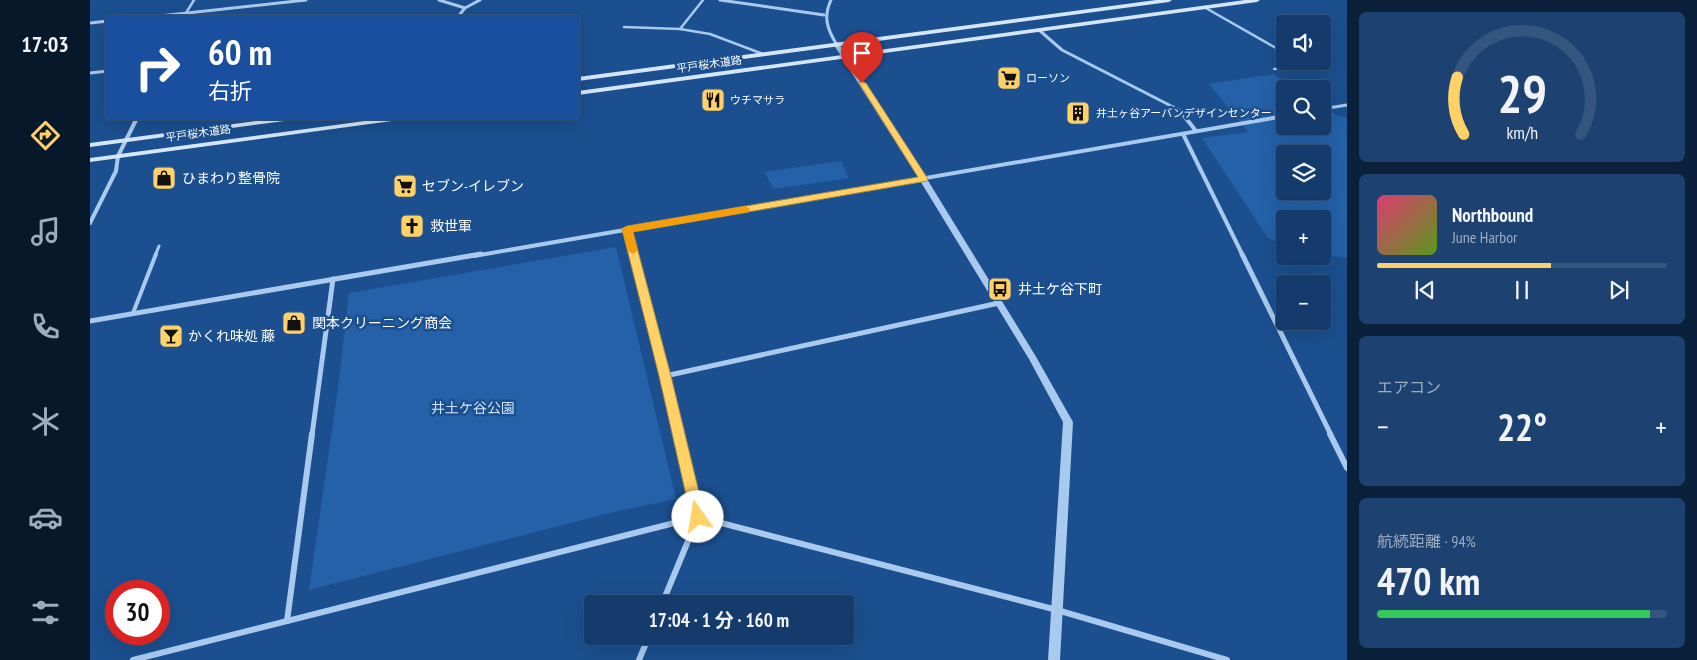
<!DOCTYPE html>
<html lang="ja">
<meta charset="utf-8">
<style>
:root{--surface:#143b6b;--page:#1d4271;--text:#f1f3f6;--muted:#9dadc1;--line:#33557e;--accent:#ffd166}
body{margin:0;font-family:"PT Sans Narrow","Noto Sans JP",sans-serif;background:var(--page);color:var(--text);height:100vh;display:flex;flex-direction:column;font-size:19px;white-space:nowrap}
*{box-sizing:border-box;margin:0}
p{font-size:16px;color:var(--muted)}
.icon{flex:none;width:28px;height:28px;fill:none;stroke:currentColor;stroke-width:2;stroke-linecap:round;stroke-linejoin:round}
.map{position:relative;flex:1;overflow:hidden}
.panel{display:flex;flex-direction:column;gap:12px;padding:12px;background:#0b203b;width:350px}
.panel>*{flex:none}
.guide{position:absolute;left:15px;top:15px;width:475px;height:105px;border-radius:5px;box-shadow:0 5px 20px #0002,0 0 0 1px var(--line);background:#1a4fa0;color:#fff;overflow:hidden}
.tools{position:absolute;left:1186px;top:15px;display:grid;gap:10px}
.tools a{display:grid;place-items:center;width:55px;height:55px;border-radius:5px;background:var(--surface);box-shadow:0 5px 20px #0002,0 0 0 1px var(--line);font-size:25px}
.speed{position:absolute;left:15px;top:580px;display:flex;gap:10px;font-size:25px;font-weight:700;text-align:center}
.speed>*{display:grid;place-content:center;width:65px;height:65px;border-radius:50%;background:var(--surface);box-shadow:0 5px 20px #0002,0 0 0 1px var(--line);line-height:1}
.speed .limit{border:8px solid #d22;background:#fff;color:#111}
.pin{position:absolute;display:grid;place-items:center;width:42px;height:42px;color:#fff;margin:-51px -21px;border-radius:50% 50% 50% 0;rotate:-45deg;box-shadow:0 0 5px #0007}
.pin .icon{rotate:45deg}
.me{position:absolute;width:55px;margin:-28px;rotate:347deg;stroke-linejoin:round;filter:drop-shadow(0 0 4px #0008)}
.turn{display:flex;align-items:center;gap:18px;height:105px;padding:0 20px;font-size:22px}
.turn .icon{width:65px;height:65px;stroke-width:2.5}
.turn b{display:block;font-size:35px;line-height:42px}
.big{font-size:38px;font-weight:700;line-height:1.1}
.panel .card{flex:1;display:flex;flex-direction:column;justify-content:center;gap:8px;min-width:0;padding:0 18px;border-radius:8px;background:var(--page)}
.panel .dial{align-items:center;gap:0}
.dial svg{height:130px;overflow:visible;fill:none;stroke:var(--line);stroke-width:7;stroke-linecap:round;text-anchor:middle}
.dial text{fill:var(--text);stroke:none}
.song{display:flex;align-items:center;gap:15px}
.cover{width:60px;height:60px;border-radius:8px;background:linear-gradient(135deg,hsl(340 70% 55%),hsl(90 70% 35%))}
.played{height:5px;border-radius:2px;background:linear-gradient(90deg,var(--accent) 60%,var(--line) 60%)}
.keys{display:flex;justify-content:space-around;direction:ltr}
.heat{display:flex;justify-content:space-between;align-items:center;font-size:28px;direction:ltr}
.charge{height:8px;border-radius:4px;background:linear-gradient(90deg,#34c759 94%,var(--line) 0)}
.trip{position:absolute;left:494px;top:595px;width:270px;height:50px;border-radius:5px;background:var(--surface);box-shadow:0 5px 20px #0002,0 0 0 1px var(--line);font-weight:700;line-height:50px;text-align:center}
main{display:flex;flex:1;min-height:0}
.menu{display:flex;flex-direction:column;width:90px;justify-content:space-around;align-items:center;background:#08182b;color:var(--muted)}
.menu .icon{width:35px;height:35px}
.menu .selected{color:var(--accent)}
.menu b{font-size:22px;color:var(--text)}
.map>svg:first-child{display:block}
.green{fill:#2461a8;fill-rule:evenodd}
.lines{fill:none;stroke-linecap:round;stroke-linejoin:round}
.service-far2{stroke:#a9c9ee;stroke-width:2.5}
.service-far1{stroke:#a9c9ee;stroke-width:3}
.service{stroke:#a9c9ee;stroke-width:4}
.minor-far3{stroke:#a9c9ee;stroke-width:3}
.minor-far2{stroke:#a9c9ee;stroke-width:4}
.minor-far1{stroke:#a9c9ee;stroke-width:5}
.minor{stroke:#a9c9ee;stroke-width:6}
.tertiary{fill:#a9c9ee;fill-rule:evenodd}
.secondary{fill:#d6e6fa;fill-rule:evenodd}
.route{fill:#ffd166;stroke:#a68842}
.slow{fill:#f59e0b}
.labels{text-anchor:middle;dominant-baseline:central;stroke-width:5;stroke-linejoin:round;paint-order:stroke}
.far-street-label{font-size:11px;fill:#fff;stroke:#1b4f8f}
.far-poi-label{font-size:11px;fill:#fff;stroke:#1b4f8f;text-anchor:start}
.poi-label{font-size:14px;fill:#fff;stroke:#1b4f8f;text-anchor:start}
.park-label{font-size:14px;fill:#cfe3fa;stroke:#1b4f8f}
</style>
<main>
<nav class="menu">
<b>17:03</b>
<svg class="icon selected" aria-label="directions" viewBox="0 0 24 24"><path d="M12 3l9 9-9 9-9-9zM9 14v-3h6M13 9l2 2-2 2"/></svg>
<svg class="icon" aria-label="music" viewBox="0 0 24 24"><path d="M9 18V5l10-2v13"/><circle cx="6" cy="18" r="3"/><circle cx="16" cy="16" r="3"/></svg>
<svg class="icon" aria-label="phone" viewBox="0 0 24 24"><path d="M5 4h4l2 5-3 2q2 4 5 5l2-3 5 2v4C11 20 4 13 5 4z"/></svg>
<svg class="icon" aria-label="climate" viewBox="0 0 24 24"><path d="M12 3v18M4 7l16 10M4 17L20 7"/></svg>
<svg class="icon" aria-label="car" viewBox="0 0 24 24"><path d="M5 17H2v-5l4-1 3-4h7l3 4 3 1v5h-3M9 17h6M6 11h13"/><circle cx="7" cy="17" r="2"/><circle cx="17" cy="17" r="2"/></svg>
<svg class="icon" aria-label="filters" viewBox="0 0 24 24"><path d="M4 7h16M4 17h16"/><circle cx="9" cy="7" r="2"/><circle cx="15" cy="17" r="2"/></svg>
</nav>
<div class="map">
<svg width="1257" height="660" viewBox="0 0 1257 660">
<rect width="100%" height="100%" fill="#1b4f8f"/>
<g class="green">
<path d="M1183,74L1205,89H1195V126H1232L1233,106L1246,115L1257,118V258L1233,255L1232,219H1195V246L1178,238L1112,138L1158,132L1119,84ZM1195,154H1232V191H1195Z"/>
<path d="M751,161L759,178L684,189L674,172Z"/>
<path d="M526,247L586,499L524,512L219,590L248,388L259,293Z"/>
</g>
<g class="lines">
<g class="service-far2">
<path d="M1114,7L1186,48L1188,53L1195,58"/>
<path d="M96,13L104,0"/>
<path d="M534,27L590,29L620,34L673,54"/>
<path d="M590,29L613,0"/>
<path d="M1184,69L1208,67L1200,61"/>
</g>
<path class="service-far1" d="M65,256L69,246"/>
<path class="service" d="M43,313L66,254"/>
<g class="minor-far3">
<path d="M349,0L375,8"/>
<path d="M630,0L734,15"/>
<path d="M741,0C733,17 737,29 747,45"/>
<path d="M51,18L216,0"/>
<path d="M367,18L375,8L390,0"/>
<path d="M0,23L18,21"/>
<path d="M949,30L972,50L1089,110L1092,113"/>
<path d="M0,73L18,71"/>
<path d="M1232,109L1257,105"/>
</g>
<g class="minor-far2">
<path d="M1091,112L1106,131"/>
<path d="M1093,134L1153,256"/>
<path d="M0,223L26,171L28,156L47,118"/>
<path d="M537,229L544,256"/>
<path d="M384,256L1195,116"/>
</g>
<g class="minor-far1">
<path d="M544,254L589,435"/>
<path d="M1152,254L1241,435"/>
<path d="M0,321L391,254"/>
<path d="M575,376L909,303"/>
<path d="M222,435L243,279"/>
</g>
<g class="minor">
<path d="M1240,434L1257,468"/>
<path d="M572,604L608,517L588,434"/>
<path d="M197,621L222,434"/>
<path d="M43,660L608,517L967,610L1137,660"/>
<path d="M549,660L559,636"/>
</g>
<path class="tertiary" d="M747,43L750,45L837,179L945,355L983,422L970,660H958L973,422L939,359L829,179L744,45Z"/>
<g class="secondary">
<path d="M1066,0H1082L1079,2L488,81V77Z"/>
<path d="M1155,0H1170L1167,2L488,95V91Z"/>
<path d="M189,118H206L202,120L0,147V143Z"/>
<path d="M297,118H313L309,120L0,162V158Z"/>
</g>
</g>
<path class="route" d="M770,81L776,83L838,179L837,181L543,232L581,376L615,517L613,522L608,524L603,522L601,517L569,376L532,229L537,226L828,177L769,83Z"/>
<path class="slow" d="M655,206L660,209L659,212L543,232L548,251L543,254L538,251L532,229L534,227Z"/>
<defs>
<g id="supermarket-square" transform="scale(1.25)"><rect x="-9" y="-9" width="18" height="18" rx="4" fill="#ffd166" stroke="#1b4f8f"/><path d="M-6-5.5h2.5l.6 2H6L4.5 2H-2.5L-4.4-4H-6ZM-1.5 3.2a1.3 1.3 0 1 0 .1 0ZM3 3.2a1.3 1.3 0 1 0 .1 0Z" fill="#111"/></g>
<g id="restaurant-square" transform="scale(1.25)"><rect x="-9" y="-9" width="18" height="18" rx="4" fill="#ffd166" stroke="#1b4f8f"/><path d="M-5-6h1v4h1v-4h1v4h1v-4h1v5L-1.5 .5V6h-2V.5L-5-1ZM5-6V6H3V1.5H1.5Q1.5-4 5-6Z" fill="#111"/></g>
<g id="building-square" transform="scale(1.25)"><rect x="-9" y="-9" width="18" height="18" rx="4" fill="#ffd166" stroke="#1b4f8f"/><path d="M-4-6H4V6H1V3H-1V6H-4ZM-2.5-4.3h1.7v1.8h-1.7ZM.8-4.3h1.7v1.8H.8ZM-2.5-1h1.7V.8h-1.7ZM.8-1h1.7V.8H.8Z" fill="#111"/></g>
<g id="shop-square" transform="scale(1.25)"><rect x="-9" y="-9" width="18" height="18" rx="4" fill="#ffd166" stroke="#1b4f8f"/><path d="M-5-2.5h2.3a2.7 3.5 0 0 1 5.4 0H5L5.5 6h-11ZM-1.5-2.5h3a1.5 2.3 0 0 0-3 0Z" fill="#111"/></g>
<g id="church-square" transform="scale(1.25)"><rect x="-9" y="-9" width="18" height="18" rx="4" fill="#ffd166" stroke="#1b4f8f"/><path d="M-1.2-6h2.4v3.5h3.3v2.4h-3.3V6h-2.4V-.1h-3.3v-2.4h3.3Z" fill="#111"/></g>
<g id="bus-square" transform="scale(1.25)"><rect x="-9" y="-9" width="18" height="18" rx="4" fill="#ffd166" stroke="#1b4f8f"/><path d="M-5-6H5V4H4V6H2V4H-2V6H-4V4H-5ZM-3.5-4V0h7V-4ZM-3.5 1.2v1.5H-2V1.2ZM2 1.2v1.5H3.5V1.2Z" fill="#111"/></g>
<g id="bar-square" transform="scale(1.25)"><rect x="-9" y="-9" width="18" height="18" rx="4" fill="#ffd166" stroke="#1b4f8f"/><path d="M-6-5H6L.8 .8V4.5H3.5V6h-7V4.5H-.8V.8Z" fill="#111"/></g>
</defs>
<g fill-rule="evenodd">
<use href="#supermarket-square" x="919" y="78"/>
<use href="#restaurant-square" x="623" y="100"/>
<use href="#building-square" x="988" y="113"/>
<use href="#shop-square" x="74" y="178"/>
<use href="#supermarket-square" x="315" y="186"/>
<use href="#church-square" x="322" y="226"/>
<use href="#bus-square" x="910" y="289"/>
<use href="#shop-square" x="204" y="323"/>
<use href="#bar-square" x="81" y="336"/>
</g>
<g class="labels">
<g class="far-street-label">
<text transform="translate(619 64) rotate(-8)">平戸桜木道路</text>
<text transform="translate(108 133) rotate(-8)">平戸桜木道路</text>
</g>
<g class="far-poi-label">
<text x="936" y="78">ローソン</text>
<text x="640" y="100">ウチマサラ</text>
<text x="1006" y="113">井土ヶ谷アーバンデザインセンター</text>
</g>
<g class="poi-label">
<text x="92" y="178">ひまわり整骨院</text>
<text x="332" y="186">セブン-イレブン</text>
<text x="340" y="226">救世軍</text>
<text x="928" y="289">井土ケ谷下町</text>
<text x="222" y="323">関本クリーニング商会</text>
<text x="98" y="336">かくれ味処 藤</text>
</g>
<g class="park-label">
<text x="383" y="408">井土ケ谷公園</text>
</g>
</g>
</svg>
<div class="tools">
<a><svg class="icon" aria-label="sound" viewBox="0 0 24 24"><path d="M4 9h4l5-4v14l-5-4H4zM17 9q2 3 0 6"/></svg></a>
<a><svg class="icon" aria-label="search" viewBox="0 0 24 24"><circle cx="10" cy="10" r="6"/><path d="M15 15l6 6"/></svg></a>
<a><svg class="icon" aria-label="layers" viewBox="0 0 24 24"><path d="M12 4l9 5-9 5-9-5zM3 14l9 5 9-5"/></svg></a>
<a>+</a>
<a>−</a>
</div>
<div class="speed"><div class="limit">30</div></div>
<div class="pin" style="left:772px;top:83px;background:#d93025"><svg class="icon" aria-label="arrive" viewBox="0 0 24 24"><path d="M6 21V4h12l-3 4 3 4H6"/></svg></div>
<svg class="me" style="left:608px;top:517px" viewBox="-20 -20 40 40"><circle r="19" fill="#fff"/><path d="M0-13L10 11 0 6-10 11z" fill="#ffd166"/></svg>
<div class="trip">17:04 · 1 分 · 160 m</div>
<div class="guide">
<div class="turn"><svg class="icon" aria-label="right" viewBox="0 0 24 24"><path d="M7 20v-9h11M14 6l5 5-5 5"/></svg><div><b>60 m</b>右折</div></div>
</div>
</div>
<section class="panel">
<div class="card dial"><svg viewBox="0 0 100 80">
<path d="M14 69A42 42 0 1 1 86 69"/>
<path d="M14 69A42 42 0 0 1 10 34" stroke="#ffd166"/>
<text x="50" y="56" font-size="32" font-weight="700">29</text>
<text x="50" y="72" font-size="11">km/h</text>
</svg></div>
<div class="card">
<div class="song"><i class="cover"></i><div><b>Northbound</b><p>June Harbor</p></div></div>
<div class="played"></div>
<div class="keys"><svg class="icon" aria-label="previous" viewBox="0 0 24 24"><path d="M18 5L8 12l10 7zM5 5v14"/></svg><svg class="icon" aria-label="pause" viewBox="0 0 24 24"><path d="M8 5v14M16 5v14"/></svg><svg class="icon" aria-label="next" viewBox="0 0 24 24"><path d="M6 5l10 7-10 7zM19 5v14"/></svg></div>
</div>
<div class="card"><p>エアコン</p>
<div class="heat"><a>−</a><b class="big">22°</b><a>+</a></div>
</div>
<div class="card"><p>航続距離 · 94%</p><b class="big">470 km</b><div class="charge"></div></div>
</section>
</main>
